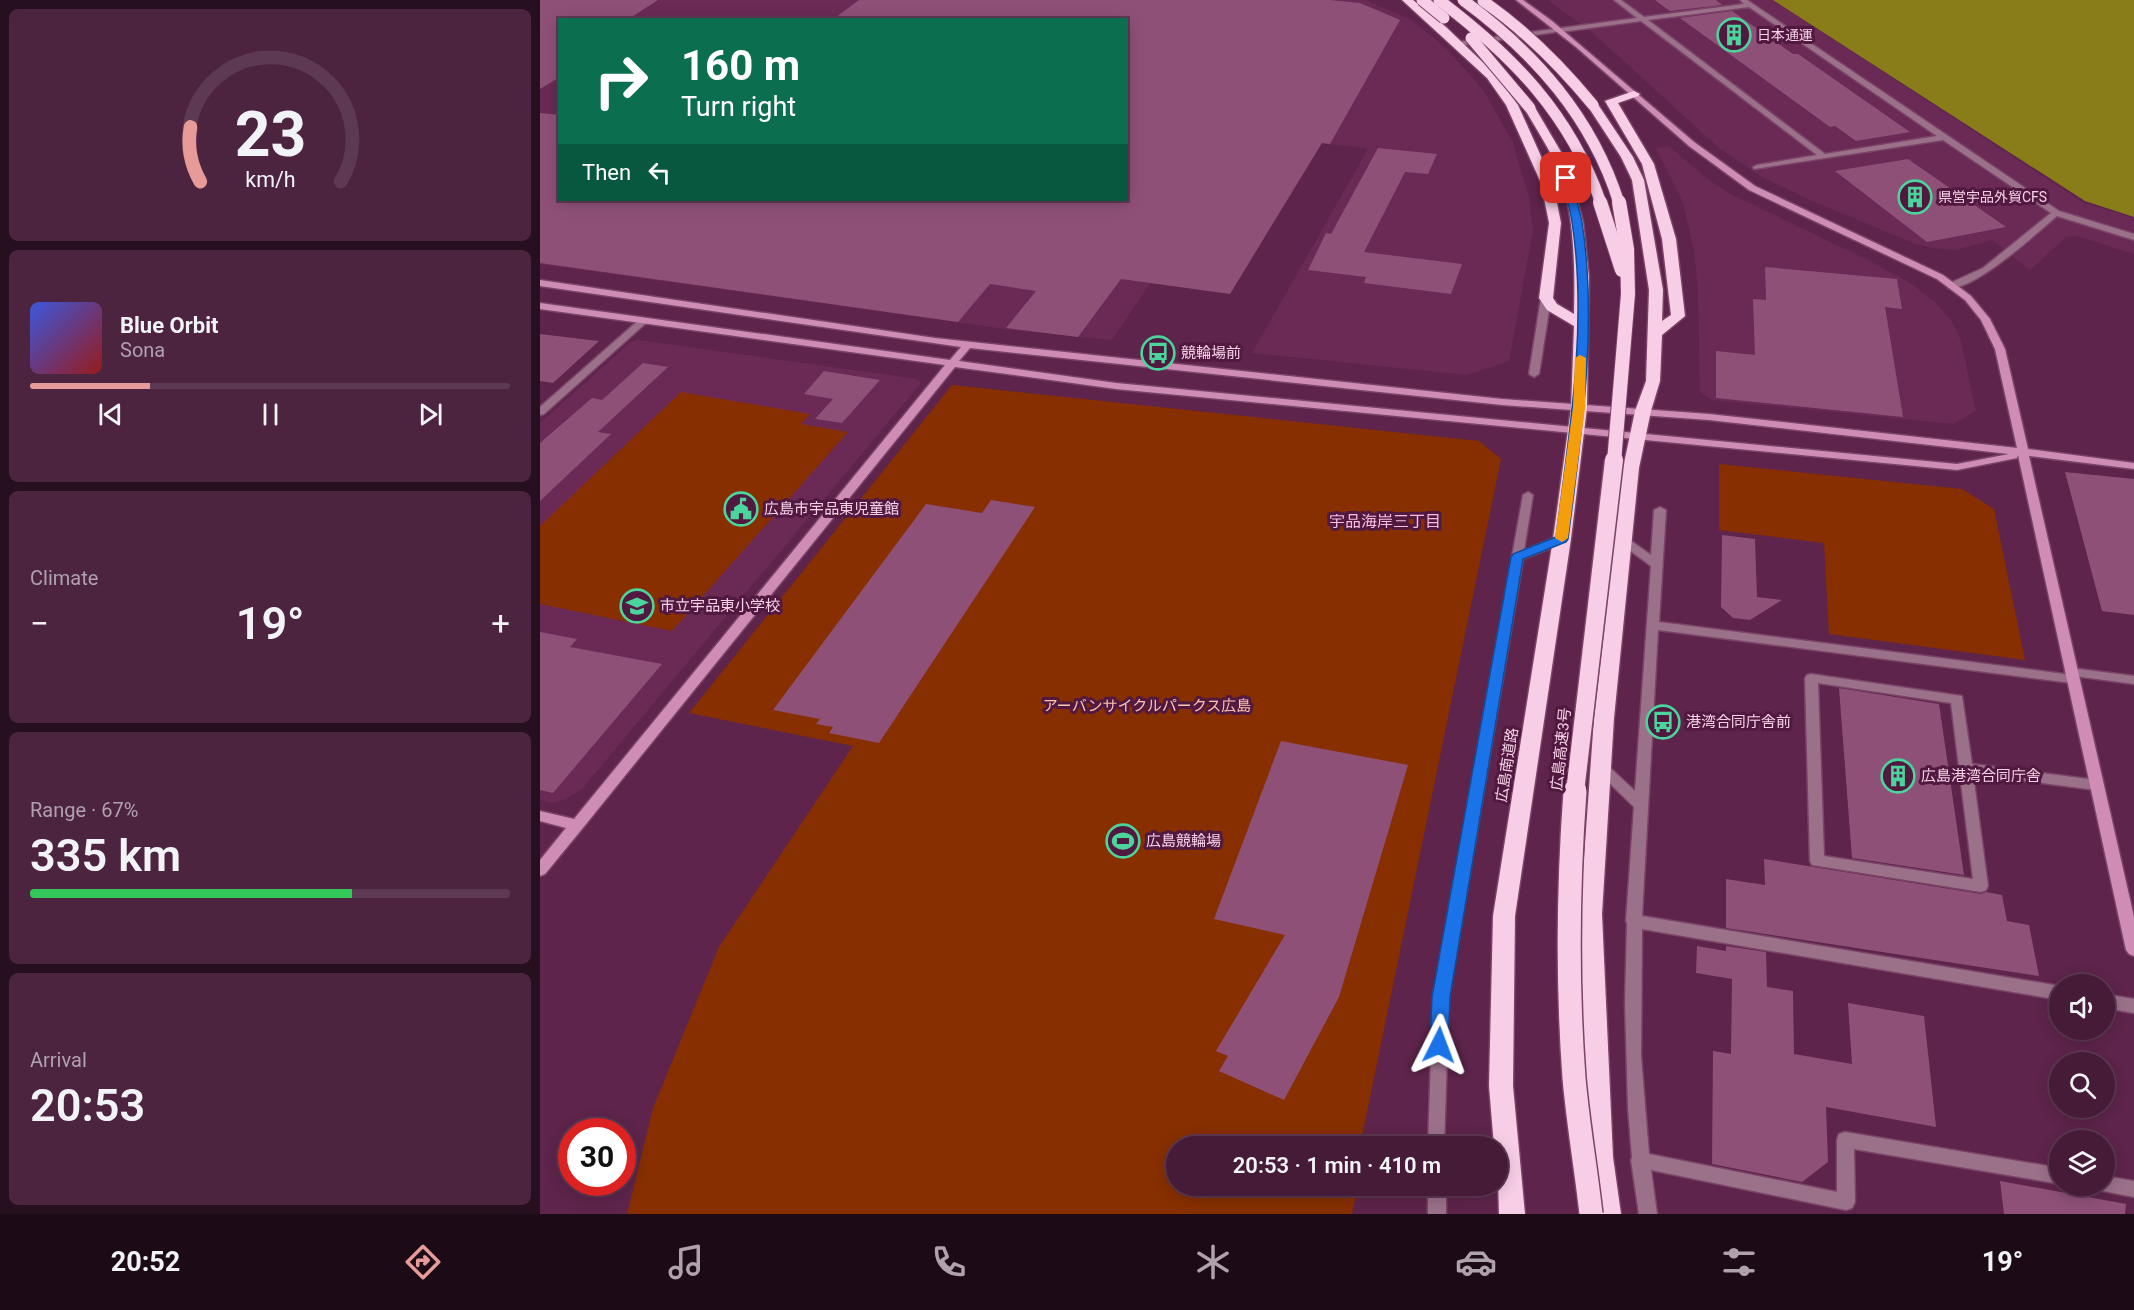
<!DOCTYPE html>
<meta charset="utf-8">
<style>
:root{--surface:#461b38;--page:#4d2440;--text:#f1f3f6;--muted:#b0a1ae;--line:#5e3953;--accent:#e69b98}
body{margin:0;font-family:Roboto,"Noto Sans JP",sans-serif;background:var(--page);color:var(--text);height:100vh;display:flex;flex-direction:column;font-size:22px;white-space:nowrap}
*{box-sizing:border-box;margin:0}
p{font-size:20px;color:var(--muted)}
.icon{flex:none;width:33px;height:33px;fill:none;stroke:currentColor;stroke-width:2;stroke-linecap:round;stroke-linejoin:round}
.map{position:relative;flex:1;overflow:hidden}
.sheet{display:flex;flex-direction:column;gap:9px;padding:9px;background:#260f1f;width:540px}
.sheet>*{flex:none}
.banner{position:absolute;left:18px;top:18px;width:570px;height:183px;border-radius:0px;box-shadow:0 3px 15px #0003,0 0 0 2px var(--line);background:#0b6e4f;color:#fff;overflow:hidden}
.buttons{position:absolute;left:1509px;top:974px;display:grid;gap:12px}
.buttons a{display:grid;place-items:center;width:66px;height:66px;border-radius:50%;background:var(--surface);box-shadow:0 3px 15px #0003,0 0 0 2px var(--line);font-size:30px}
.speed{position:absolute;left:18px;top:1118px;display:flex;gap:12px;font-size:30px;font-weight:700;text-align:center}
.speed>*{display:grid;place-content:center;width:78px;height:78px;border-radius:50%;background:var(--surface);box-shadow:0 3px 15px #0003,0 0 0 2px var(--line);line-height:1}
.speed .limit{border:9px solid #d22;background:#fff;color:#111}
.pin{position:absolute;display:grid;place-items:center;width:51px;height:51px;color:#fff;margin:-26px;border-radius:12px;box-shadow:0 3px 9px #0006}
.me{position:absolute;width:66px;margin:-33px;rotate:3deg;stroke-linejoin:round;filter:drop-shadow(0 0 4px #0008)}
.turn{display:flex;align-items:center;gap:21px;height:126px;padding:0 24px;font-size:27px}
.turn .icon{width:78px;height:78px;stroke-width:2.5}
.turn b{display:block;font-size:42px;line-height:51px}
.then{display:flex;align-items:center;height:57px;padding:0 24px;background:#0003;gap:12px;font-size:22px}
.big{font-size:45px;font-weight:600;line-height:1.1}
.sheet .card{flex:1;display:flex;flex-direction:column;justify-content:center;gap:9px;min-width:0;padding:0 21px;border-radius:9px;background:var(--page)}
.sheet .dial{align-items:center;gap:0}
.dial svg{height:156px;overflow:visible;fill:none;stroke:var(--line);stroke-width:7;stroke-linecap:round;text-anchor:middle}
.dial text{fill:var(--text);stroke:none}
.song{display:flex;align-items:center;gap:18px}
.cover{width:72px;height:72px;border-radius:9px;background:linear-gradient(135deg,hsl(230 70% 55%),hsl(0 70% 35%))}
.played{height:6px;border-radius:3px;background:linear-gradient(90deg,var(--accent) 25%,var(--line) 25%)}
.keys{display:flex;justify-content:space-around;direction:ltr}
.heat{display:flex;justify-content:space-between;align-items:center;font-size:33px;direction:ltr}
.charge{height:9px;border-radius:4px;background:linear-gradient(90deg,#34c759 67%,var(--line) 0)}
.trip{position:absolute;left:626px;top:1136px;width:342px;height:60px;border-radius:30px;background:var(--surface);box-shadow:0 3px 15px #0003,0 0 0 2px var(--line);font-weight:600;line-height:60px;text-align:center}
.tab-bar{display:flex;height:96px;justify-content:space-around;align-items:center;background:#1c0b16;color:var(--muted)}
.tab-bar .icon{width:42px;height:42px}
.tab-bar .current{color:var(--accent)}
.tab-bar b{font-size:27px;color:var(--text)}
main{display:flex;flex:1;min-height:0}
.map>svg:first-child{display:block}
.built{fill:#6b2a56;fill-rule:evenodd}
.green{fill:#872f00}
.water{fill:#897d1a}
.building{fill:#8f5078}
.lines{fill:none;stroke-linecap:round;stroke-linejoin:round}
.lane-casing{stroke:#7a4367;stroke-width:3}
.street-casing{stroke:#7a4367;stroke-width:3}
.secondary-casing{stroke:#7a4367;stroke-width:3}
.highway-casing{stroke:#7a4367;stroke-width:3}
.lane{fill:#9b718a;fill-rule:evenodd}
.street{fill:#9b718a;fill-rule:evenodd}
.secondary{fill:#cf8db6;fill-rule:evenodd}
.highway{fill:#f7cee6;fill-rule:evenodd}
.highway-bridge-far3-casing{stroke:#7a4367;stroke-width:13;stroke-linecap:butt}
.highway-bridge-far2-casing{stroke:#7a4367;stroke-width:16;stroke-linecap:butt}
.highway-bridge-far1-casing{stroke:#7a4367;stroke-width:21;stroke-linecap:butt}
.highway-bridge-casing{stroke:#7a4367;stroke-width:26;stroke-linecap:butt}
.highway-bridge-far3{stroke:#f7cee6;stroke-width:11}
.highway-bridge-far2{stroke:#f7cee6;stroke-width:14}
.highway-bridge-far1{stroke:#f7cee6;stroke-width:18}
.highway-bridge{stroke:#f7cee6;stroke-width:23}
.route{fill:#1a73e8;stroke:#114b97;stroke-width:1.5}
.slow{fill:#f59e0b}
.labels{text-anchor:middle;dominant-baseline:central;stroke-width:6;stroke-linejoin:round;paint-order:stroke}
.far-poi-label{font-size:14px;fill:#f7d2e8;stroke:#521940;text-anchor:start}
.poi-label{font-size:15px;fill:#f7d2e8;stroke:#521940;text-anchor:start}
.park-label{font-size:15px;fill:#fac4af;stroke:#521940}
.street-label{font-size:15px;fill:#f7d2e8;stroke:#521940}
.neighbourhood-label{font-size:16px;fill:#f7bee0;stroke:#521940}
</style>
<main>
<section class="sheet">
<div class="card dial"><svg viewBox="0 0 100 80">
<path d="M14 69A42 42 0 1 1 86 69"/>
<path d="M14 69A42 42 0 0 1 9 41" stroke="#e69b98"/>
<text x="50" y="56" font-size="32" font-weight="700">23</text>
<text x="50" y="72" font-size="11">km/h</text>
</svg></div>
<div class="card">
<div class="song"><i class="cover"></i><div><b>Blue Orbit</b><p>Sona</p></div></div>
<div class="played"></div>
<div class="keys"><svg class="icon" aria-label="previous" viewBox="0 0 24 24"><path d="M18 5L8 12l10 7zM5 5v14"/></svg><svg class="icon" aria-label="pause" viewBox="0 0 24 24"><path d="M8 5v14M16 5v14"/></svg><svg class="icon" aria-label="next" viewBox="0 0 24 24"><path d="M6 5l10 7-10 7zM19 5v14"/></svg></div>
</div>
<div class="card"><p>Climate</p>
<div class="heat"><a>−</a><b class="big">19°</b><a>+</a></div>
</div>
<div class="card"><p>Range · 67%</p><b class="big">335 km</b><div class="charge"></div></div>
<div class="card"><p>Arrival</p><b class="big">20:53</b></div>
</section>
<div class="map">
<svg width="1594" height="1214" viewBox="0 0 1594 1214">
<rect width="100%" height="100%" fill="#5e244b"/>
<g class="built">
<path d="M0,0H825L872,20L907,49L944,91L973,143L989,198L993,231L969,361L927,375L712,353L828,149L820,147L709,137L572,340L472,330L0,264ZM20,20H586V200H20Z"/>
<path d="M1008,0H1233L1544,203L1594,218V254L1537,236L1526,237L1490,270L1452,240L1416,250L1392,248L1376,244L1267,199L1222,177L1179,148L1053,33Z"/>
<path d="M1129,146L1170,181L1191,194L1328,260L1372,284L1397,304L1413,323L1421,341L1436,411L1413,424L1172,400L1160,392L1158,290L1154,250L1143,203L1116,148Z"/>
<path d="M98,340L378,379L381,383L42,789L24,800L12,803L0,800V423L91,342Z"/>
</g>
<g class="green">
<path d="M412,385L939,441L961,459L820,1146H636V1185H818L812,1214H87L113,1108L179,947L313,746L149,713Z"/>
<path d="M141,392L270,414L261,424L308,432L132,631L0,604V526Z"/>
<path d="M1179,464L1422,489L1454,509L1485,660L1289,634L1284,543L1179,530Z"/>
</g>
<path class="water" d="M1233,0H1594V217L1545,201Z"/>
<g class="building">
<path d="M0,0H118L87,20H20V77L0,89Z"/>
<path d="M319,0H790L820,3L860,20L790,144L782,143L690,294L581,279L538,337L466,328L496,291L450,284L418,322L0,263V113L20,115V200H586V20H292Z"/>
<path d="M1115,0H1176L1182,5L1130,11Z"/>
<path d="M1192,11L1253,54H1258L1370,132L1316,141L1295,126L1290,127L1140,18Z"/>
<path d="M838,148L897,154L888,174L865,172L824,252L922,264L911,294L824,283L826,277L768,270L786,233L791,234Z"/>
<path d="M1368,159L1466,227L1387,242L1295,171Z"/>
<path d="M1225,267L1357,279L1362,309L1345,307L1363,417L1176,398V351L1215,355L1213,299L1226,300Z"/>
<path d="M0,334L59,341L13,383L0,381Z"/>
<path d="M103,363L128,367L58,432L71,434L0,501V443L52,398L62,400Z"/>
<path d="M284,371L340,380L302,423L275,419L293,399L264,394Z"/>
<path d="M1525,472L1594,479V615L1562,611Z"/>
<path d="M451,500L495,507L339,743L289,733L293,727L276,724L280,719L233,710L386,504L442,513Z"/>
<path d="M1182,535L1215,539L1217,597L1242,600L1210,620L1193,618L1181,607Z"/>
<path d="M0,632L37,639L30,647L122,664L13,793L0,790Z"/>
<path d="M1299,688L1399,704L1424,875L1312,858Z"/>
<path d="M741,741L868,765L799,997L744,1100L679,1071L688,1056L676,1051L745,935L674,919Z"/>
<path d="M1224,859L1441,894L1446,892L1462,895L1467,921L1489,925L1499,976L1186,928V879L1225,885Z"/>
<path d="M1157,946L1186,951V946L1226,952L1227,987L1253,991L1254,1054L1312,1064L1308,1003L1384,1016L1396,1127L1286,1107L1288,1162L1262,1182L1172,1164L1173,1051L1191,1054L1192,979L1156,973Z"/>
<path d="M1460,1181L1586,1204L1585,1214H1464Z"/>
</g>
<g class="lines">
<g class="lane-casing">
<g id="lane">
<path d="M1074,0H1081L1104,17L1204,4L1200,0H1207L1519,211L1594,234V240L1517,216C1496,234 1434,291 1408,288V284L1443,268L1511,213L1403,140L1214,169L1213,167L1217,165L1277,155L1101,21L1021,32L1018,30L1021,28L1097,18ZM1209,7L1397,136L1285,154L1108,20Z"/>
<path d="M1006,295L1011,298L999,374L994,377L989,374L1001,298Z"/>
<path d="M1531,668L1594,676V684L1527,675L1525,672L1527,669Z"/>
<path d="M1271,674L1422,696L1432,764L1556,780L1561,781L1563,785L1561,789L1556,790L1433,774L1448,886L1446,890L1441,892L1272,865L1270,861L1265,678L1267,675ZM1278,683L1411,703L1433,879L1284,856Z"/>
</g>
</g>
<g class="street-casing">
<g id="street">
<path d="M1021,28L1023,29V31L918,46L915,44L918,42Z"/>
<path d="M103,318L108,321L106,323L4,414L0,415V407L100,319Z"/>
<path d="M988,492L993,495L984,550L1022,535L1028,539L1026,542L983,559L909,997L904,1146H888L893,997L983,495Z"/>
<path d="M1120,507L1126,510L1119,622L1532,675L1536,676L1538,679L1536,682L1532,683L1118,630L1102,916L1520,986V1000L1102,929L1101,1056L1109,1154L1297,1192V1140L1299,1134L1305,1132L1520,1168V1184L1314,1149L1315,1202L1312,1208L1306,1210L1111,1170L1117,1214H1099L1091,1160L1092,1157L1088,1108L1085,1003L1087,924L1086,921L1094,807L1053,767L1055,763H1065L1095,791L1111,566L1077,541L1079,538H1087L1111,555L1114,510Z"/>
<path d="M1564,994L1594,999V1013L1564,1008Z"/>
<path d="M1564,1176L1594,1181V1197L1558,1190L1556,1185H1564Z"/>
<rect x="888" y="1185" width="18" height="29"/>
</g>
</g>
<g class="secondary-casing">
<path id="secondary" d="M976,0H983L1012,21L1154,142L1215,186L1403,275L1431,296L1450,319L1465,349L1488,449L1594,463V469L1489,456L1594,917V956L1589,954L1586,950L1478,455L1477,458L1417,470L576,389L415,367L42,829L5,874L0,876V860L26,828L0,821V811L34,819L405,365L0,309V303L410,360L421,347L0,286V280L395,338L962,399L1169,414L1477,448L1455,349L1441,320L1425,300L1397,279L1209,190L1149,146L1036,47ZM430,348L962,405L1169,420L1469,454L1417,464L576,383L419,361Z"/>
</g>
<g class="highway-casing">
<g id="highway">
<path d="M862,0H873L906,27L955,74L978,105L1013,183L1021,223L1013,298L1017,304L1034,314C1035,268 1035,202 1014,160C1005,142 994,125 984,108L986,106H994L1027,162L1043,222L1049,277L1047,408L1031,539L975,916L973,1086L985,1214H959L957,1146H954L949,1086L953,916L1013,539L1031,408L1034,326L1007,310L999,298L1009,223L1001,183L966,105L947,78Z"/>
<path d="M1094,91L1100,94L1098,96L1078,103L1114,164L1136,239L1145,316L1122,335L1120,381L1111,411L1099,468L1074,718L1062,914L1073,1157L1081,1214H1055L1047,1157L1040,914L1054,718L1083,468L1095,411L1106,381L1109,290L1092,180L1081,157L1047,105L1053,102L1057,103L1093,157L1104,180L1123,290L1122,321L1131,315L1122,239L1102,164L1065,101Z"/>
</g>
</g>
<use href="#lane" class="lane"/>
<use href="#street" class="street"/>
<use href="#secondary" class="secondary"/>
<use href="#highway" class="highway"/>
<g class="highway-bridge-far3-casing">
<g id="highway-bridge-far3">
<path d="M882,0L904,18"/>
<path d="M899,0C973,56 1030,114 1061,203"/>
<path d="M923,0C995,53 1052,117 1079,203"/>
<path d="M943,1C985,30 1020,65 1053,105"/>
<path d="M931,38L990,108"/>
</g>
</g>
<g class="highway-bridge-far2-casing">
<g id="highway-bridge-far2">
<path d="M1060,202L1082,270"/>
<path d="M1074,462L1088,294L1087,249L1079,202"/>
</g>
</g>
<g class="highway-bridge-far1-casing">
<path id="highway-bridge-far1" d="M1035,792L1074,460"/>
</g>
<g class="highway-bridge-casing">
<path id="highway-bridge" d="M1035,791C1028,886 1027,983 1034,1078C1038,1124 1046,1169 1051,1214"/>
</g>
<use href="#highway-bridge-far3" class="highway-bridge-far3"/>
<use href="#highway-bridge-far2" class="highway-bridge-far2"/>
<use href="#highway-bridge-far1" class="highway-bridge-far1"/>
<use href="#highway-bridge" class="highway-bridge"/>
</g>
<path class="route" d="M1026,175L1030,178C1034,192 1039,207 1042,222C1058,326 1041,436 1028,539L1026,542L983,559L910,997L908,1045L905,1051L899,1053L892,1051L890,1045L892,997L971,557L973,554L1016,537C1029,436 1048,324 1032,222C1030,207 1025,192 1021,178Z"/>
<path class="slow" d="M1040,355L1046,358L1045,408L1028,538L1022,542L1015,538L1033,408L1035,358Z"/>
<defs>
<g id="building-ring" transform="scale(1.725)"><circle r="9.5" fill="#521940" stroke="#4bd49b" stroke-width="1.5"/><path d="M-4-6H4V6H1V3H-1V6H-4ZM-2.5-4.3h1.7v1.8h-1.7ZM.8-4.3h1.7v1.8H.8ZM-2.5-1h1.7V.8h-1.7ZM.8-1h1.7V.8H.8Z" fill="#4bd49b"/></g>
<g id="bus-ring" transform="scale(1.725)"><circle r="9.5" fill="#521940" stroke="#4bd49b" stroke-width="1.5"/><path d="M-5-6H5V4H4V6H2V4H-2V6H-4V4H-5ZM-3.5-4V0h7V-4ZM-3.5 1.2v1.5H-2V1.2ZM2 1.2v1.5H3.5V1.2Z" fill="#4bd49b"/></g>
<g id="civic-ring" transform="scale(1.725)"><circle r="9.5" fill="#521940" stroke="#4bd49b" stroke-width="1.5"/><path d="M-.6-6.5H3V-4.5H.6V-3L4-1V1h2V6H-6V1h2V-1L-.6-3ZM-1.2 2.5V6h2.4V2.5Z" fill="#4bd49b"/></g>
<g id="school-ring" transform="scale(1.725)"><circle r="9.5" fill="#521940" stroke="#4bd49b" stroke-width="1.5"/><path d="M0-5L7-2L0 1L-7-2ZM-4 1L0 2.5L4 1V4Q0 6-4 4Z" fill="#4bd49b"/></g>
<g id="stadium-ring" transform="scale(1.725)"><circle r="9.5" fill="#521940" stroke="#4bd49b" stroke-width="1.5"/><path d="M0-5a6.5 5 0 1 0 0 10a6.5 5 0 1 0 0-10ZM-3.5-1.8h7v3.6h-7Z" fill="#4bd49b"/></g>
</defs>
<g fill-rule="evenodd">
<use href="#building-ring" x="1194" y="35"/>
<use href="#building-ring" x="1375" y="197"/>
<use href="#bus-ring" x="618" y="353"/>
<use href="#civic-ring" x="201" y="509"/>
<use href="#school-ring" x="97" y="606"/>
<use href="#bus-ring" x="1123" y="722"/>
<use href="#building-ring" x="1358" y="776"/>
<use href="#stadium-ring" x="583" y="841"/>
</g>
<g class="labels">
<g class="far-poi-label">
<text x="1217" y="35">日本通運</text>
<text x="1398" y="197">県営宇品外貿CFS</text>
</g>
<g class="poi-label">
<text x="641" y="353">競輪場前</text>
<text x="224" y="509">広島市宇品東児童館</text>
<text x="120" y="606">市立宇品東小学校</text>
<text x="1146" y="722">港湾合同庁舎前</text>
<text x="1381" y="776">広島港湾合同庁舎</text>
<text x="606" y="841">広島競輪場</text>
</g>
<g class="park-label">
<text x="607" y="706">アーバンサイクルパークス広島</text>
</g>
<g class="street-label">
<text transform="translate(1021 749) rotate(-84)">広島高速3号</text>
<text transform="translate(967 765) rotate(-81)">広島南道路</text>
</g>
<g class="neighbourhood-label">
<text x="845" y="521">宇品海岸三丁目</text>
</g>
</g>
</svg>
<div class="buttons">
<a><svg class="icon" aria-label="sound" viewBox="0 0 24 24"><path d="M4 9h4l5-4v14l-5-4H4zM17 9q2 3 0 6"/></svg></a>
<a><svg class="icon" aria-label="search" viewBox="0 0 24 24"><circle cx="10" cy="10" r="6"/><path d="M15 15l6 6"/></svg></a>
<a><svg class="icon" aria-label="layers" viewBox="0 0 24 24"><path d="M12 4l9 5-9 5-9-5zM3 14l9 5 9-5"/></svg></a>
</div>
<div class="speed"><div class="limit">30</div></div>
<div class="pin" style="left:1026px;top:178px;background:#d93025"><svg class="icon" aria-label="arrive" viewBox="0 0 24 24"><path d="M6 21V4h12l-3 4 3 4H6"/></svg></div>
<svg class="me" style="left:899px;top:1045px" viewBox="-20 -20 40 40"><path d="M0-17L14 15 0 8-14 15z" fill="#1a73e8" stroke="#fff" stroke-width="4"/></svg>
<div class="trip">20:53 · 1 min · 410 m</div>
<div class="banner">
<div class="turn"><svg class="icon" aria-label="right" viewBox="0 0 24 24"><path d="M7 20v-9h11M14 6l5 5-5 5"/></svg><div><b>160 m</b>Turn right</div></div>
<div class="then">Then<svg class="icon" aria-label="left" viewBox="0 0 24 24"><path d="M17 20v-9H6M10 6l-5 5 5 5"/></svg></div>
</div>
</div>
</main>
<nav class="tab-bar">
<b>20:52</b>
<svg class="icon current" aria-label="directions" viewBox="0 0 24 24"><path d="M12 3l9 9-9 9-9-9zM9 14v-3h6M13 9l2 2-2 2"/></svg>
<svg class="icon" aria-label="music" viewBox="0 0 24 24"><path d="M9 18V5l10-2v13"/><circle cx="6" cy="18" r="3"/><circle cx="16" cy="16" r="3"/></svg>
<svg class="icon" aria-label="phone" viewBox="0 0 24 24"><path d="M5 4h4l2 5-3 2q2 4 5 5l2-3 5 2v4C11 20 4 13 5 4z"/></svg>
<svg class="icon" aria-label="climate" viewBox="0 0 24 24"><path d="M12 3v18M4 7l16 10M4 17L20 7"/></svg>
<svg class="icon" aria-label="car" viewBox="0 0 24 24"><path d="M5 17H2v-5l4-1 3-4h7l3 4 3 1v5h-3M9 17h6M6 11h13"/><circle cx="7" cy="17" r="2"/><circle cx="17" cy="17" r="2"/></svg>
<svg class="icon" aria-label="filters" viewBox="0 0 24 24"><path d="M4 7h16M4 17h16"/><circle cx="9" cy="7" r="2"/><circle cx="15" cy="17" r="2"/></svg>
<b>19°</b>
</nav>
